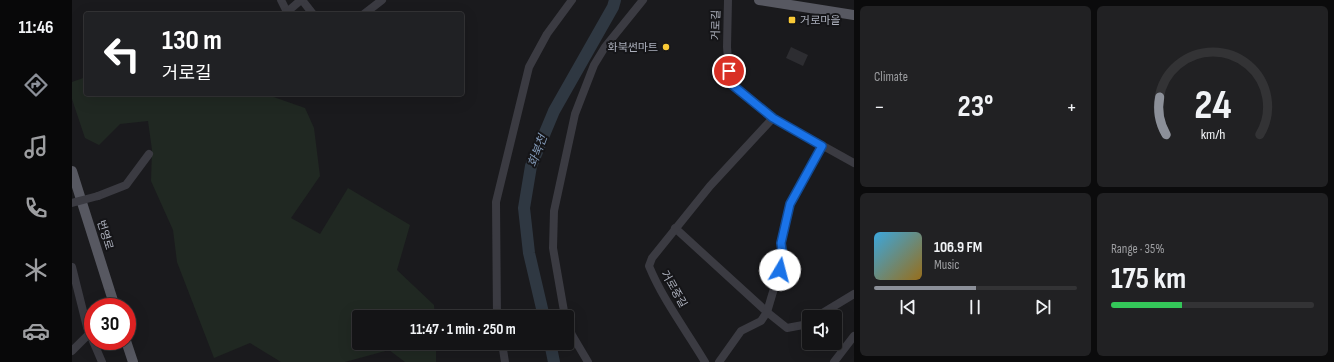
<!DOCTYPE html>
<meta charset="utf-8">
<style>
:root{--surface:#141416;--page:#212123;--text:#f1f3f6;--muted:#9d9ea1;--line:#333335;--accent:#8c9099}
body{margin:0;font-family:"Sofia Sans Condensed","Noto Sans KR",sans-serif;background:var(--page);color:var(--text);height:100vh;display:flex;flex-direction:column;font-size:15px;white-space:nowrap}
*{box-sizing:border-box;margin:0}
p{font-size:13px;color:var(--muted)}
.icon{flex:none;width:22px;height:22px;fill:none;stroke:currentColor;stroke-width:2;stroke-linecap:round;stroke-linejoin:round}
.map{position:relative;flex:1;overflow:hidden}
.drawer{display:flex;flex-direction:column;gap:6px;padding:6px;background:#0b0b0c;width:480px}
.drawer>*{flex:none}
.top-card{position:absolute;left:12px;top:12px;width:380px;height:84px;border-radius:4px;box-shadow:0 4px 16px #0002,0 0 0 1px var(--line);background:#202124;color:#fff;overflow:hidden}
.tools{position:absolute;left:730px;top:310px;display:grid;gap:8px}
.tools a{display:grid;place-items:center;width:40px;height:40px;border-radius:4px;background:var(--surface);box-shadow:0 4px 16px #0002,0 0 0 1px var(--line);font-size:20px}
.speed{position:absolute;left:12px;top:298px;display:flex;gap:8px;font-size:20px;font-weight:700;text-align:center}
.speed>*{display:grid;place-content:center;width:52px;height:52px;border-radius:50%;background:var(--surface);box-shadow:0 4px 16px #0002,0 0 0 1px var(--line);line-height:1}
.speed .limit{border:6px solid #d22;background:#fff;color:#111}
.pin{position:absolute;display:grid;place-items:center;width:34px;height:34px;color:#fff;margin:-17px;border:2px solid #fff;border-radius:50%;box-shadow:0 1px 4px #0007}
.me{position:absolute;width:44px;margin:-22px;rotate:8deg;stroke-linejoin:round;filter:drop-shadow(0 0 3px #0008)}
.turn{display:flex;align-items:center;gap:14px;height:84px;padding:0 12px;font-size:18px}
.turn .icon{width:52px;height:52px;stroke-width:2.5}
.turn b{display:block;font-size:28px;line-height:34px}
.big{font-size:30px;font-weight:700;line-height:1.1}
.drawer .widget{flex:1;display:flex;flex-direction:column;justify-content:center;gap:6px;min-width:0;padding:0 14px;border-radius:6px;background:var(--page)}
.drawer .dial{align-items:center;gap:0}
.dial svg{height:104px;overflow:visible;fill:none;stroke:var(--line);stroke-width:7;stroke-linecap:round;text-anchor:middle}
.dial text{fill:var(--text);stroke:none}
.song{display:flex;align-items:center;gap:12px}
.cover{width:48px;height:48px;border-radius:6px;background:linear-gradient(135deg,hsl(200 70% 55%),hsl(40 70% 35%))}
.played{height:4px;border-radius:2px;background:linear-gradient(90deg,var(--accent) 50%,var(--line) 50%)}
.keys{display:flex;justify-content:space-around;direction:ltr}
.heat{display:flex;justify-content:space-between;align-items:center;font-size:22px;direction:ltr}
.charge{height:6px;border-radius:3px;background:linear-gradient(90deg,#34c759 35%,var(--line) 0)}
.drawer .tiles{flex:1;display:grid;gap:6px;grid-template-columns:repeat(2,1fr)}
.trip{position:absolute;left:280px;top:310px;width:222px;height:40px;border-radius:4px;background:var(--surface);box-shadow:0 4px 16px #0002,0 0 0 1px var(--line);font-weight:700;line-height:40px;text-align:center}
main{display:flex;flex:1;min-height:0}
.dock{display:flex;flex-direction:column;width:72px;justify-content:space-around;align-items:center;background:#080809;color:var(--muted)}
.dock .icon{width:28px;height:28px}
.dock .active{color:var(--accent)}
.dock b{font-size:18px;color:var(--text)}
.map>svg:first-child{display:block}
.green{fill:#202822}
.lines{fill:none;stroke-linecap:round;stroke-linejoin:round}
.river{stroke:#2f3842;stroke-width:12}
.building{fill:#2d2d31}
.minor{stroke:#3b3b42;stroke-width:8}
.major{stroke:#575861;stroke-width:10}
.minor-bridge{stroke:#3b3b42;stroke-width:8}
.route-casing{stroke:#114b97;stroke-width:10}
.route{stroke:#1a73e8;stroke-width:7}
.poi-dot{fill:#f9c936;stroke:#151518;stroke-width:1.5}
.labels{text-anchor:middle;dominant-baseline:central;stroke-width:4;stroke-linejoin:round;paint-order:stroke}
.poi-label{font-size:11px;fill:#acb0bc;stroke:#151518;text-anchor:start}
.street-label{font-size:11px;fill:#acb0bc;stroke:#151518}
.water-label{font-size:12px;font-style:italic;fill:#839ab8;stroke:#151518}
</style>
<main>
<nav class="dock">
<b>11:46</b>
<svg class="icon active" aria-label="directions" viewBox="0 0 24 24"><path d="M12 3l9 9-9 9-9-9zM9 14v-3h6M13 9l2 2-2 2"/></svg>
<svg class="icon" aria-label="music" viewBox="0 0 24 24"><path d="M9 18V5l10-2v13"/><circle cx="6" cy="18" r="3"/><circle cx="16" cy="16" r="3"/></svg>
<svg class="icon" aria-label="phone" viewBox="0 0 24 24"><path d="M5 4h4l2 5-3 2q2 4 5 5l2-3 5 2v4C11 20 4 13 5 4z"/></svg>
<svg class="icon" aria-label="climate" viewBox="0 0 24 24"><path d="M12 3v18M4 7l16 10M4 17L20 7"/></svg>
<svg class="icon" aria-label="car" viewBox="0 0 24 24"><path d="M5 17H2v-5l4-1 3-4h7l3 4 3 1v5h-3M9 17h6M6 11h13"/><circle cx="7" cy="17" r="2"/><circle cx="17" cy="17" r="2"/></svg>
</nav>
<div class="map">
<svg width="782" height="362" viewBox="0 0 782 362">
<rect width="100%" height="100%" fill="#1a1a1d"/>
<path class="green" d="M14,77V94H193L233,108L242,128L248,176L219,218L248,234L276,188L338,225L325,270L362,305L363,317H287V343H364V362H333L317,350L273,362H209L178,343L142,358L105,262L101,230L79,181L80,150L76,121L48,124L27,145L13,138L0,99V82Z"/>
<g class="lines">
<g class="river">
<path d="M472,317L457,253L452,208L459,166L482,111L541,7L543,0"/>
<path d="M478,343L482,362"/>
</g>
</g>
<path class="building" d="M719,47L736,55L731,66L714,58Z"/>
<g class="lines">
<g class="minor">
<path d="M209,0L216,14"/>
<path d="M230,0L241,14"/>
<path d="M656,0L655,47L658,83L701,118L782,163"/>
<path d="M215,12L229,0"/>
<path d="M292,14L310,0"/>
<path d="M26,196L54,185L77,154"/>
<path d="M603,228L695,312L715,328L731,325L737,322"/>
<path d="M0,267L15,327L30,362"/>
<path d="M425,317L424,202L457,67L475,34L500,0"/>
<path d="M493,317L481,248L482,211L503,114L522,65L533,47L571,0"/>
<path d="M744,317L782,294"/>
<path d="M495,323L500,335L516,362"/>
<path d="M430,343L433,362"/>
<path d="M0,351L17,334"/>
<path d="M633,362C614,330 591,300 577,266L580,258L638,186L701,118"/>
<path d="M647,362L669,331L689,321L695,312L711,258L709,243L718,204L750,146"/>
<path d="M762,362L782,336"/>
</g>
<g class="major">
<path d="M687,0L782,15"/>
<path d="M0,171L43,307"/>
<path d="M54,341L61,362"/>
</g>
<path class="minor-bridge" d="M0,203L26,196"/>
</g>
<g class="lines">
<g class="route-casing">
<path id="route" d="M657,71L658,83L701,118L750,146L718,204L709,243L711,258L708,270"/>
</g>
<use href="#route" class="route"/>
</g>
<g class="poi-dot">
<rect x="716" y="16" width="8" height="8" rx="2"/>
<circle cx="594" cy="47" r="4"/>
</g>
<g class="labels">
<g class="poi-label">
<text x="728" y="20">거로마을</text>
<text x="586" y="47" text-anchor="end">화북썬마트</text>
</g>
<g class="street-label">
<text transform="translate(644 25) rotate(-89)">거로길</text>
<text transform="translate(33 235) rotate(73)">번영로</text>
<text transform="translate(602 289) rotate(60)">거로중길</text>
</g>
<g class="water-label">
<text transform="translate(466 151) rotate(-70)">화북천</text>
</g>
</g>
</svg>
<div class="tools">
<a><svg class="icon" aria-label="sound" viewBox="0 0 24 24"><path d="M4 9h4l5-4v14l-5-4H4zM17 9q2 3 0 6"/></svg></a>
</div>
<div class="speed"><div class="limit">30</div></div>
<div class="pin" style="left:657px;top:71px;background:#d93025"><svg class="icon" aria-label="arrive" viewBox="0 0 24 24"><path d="M6 21V4h12l-3 4 3 4H6"/></svg></div>
<svg class="me" style="left:708px;top:270px" viewBox="-20 -20 40 40"><circle r="19" fill="#fff"/><path d="M0-13L10 11 0 6-10 11z" fill="#1a73e8"/></svg>
<div class="trip">11:47 · 1 min · 250 m</div>
<div class="top-card">
<div class="turn"><svg class="icon" aria-label="left" viewBox="0 0 24 24"><path d="M17 20v-9H6M10 6l-5 5 5 5"/></svg><div><b>130 m</b>거로길</div></div>
</div>
</div>
<section class="drawer">
<div class="tiles">
<div class="widget"><p>Climate</p>
<div class="heat"><a>−</a><b class="big">23°</b><a>+</a></div>
</div>
<div class="widget dial"><svg viewBox="0 0 100 80">
<path d="M14 69A42 42 0 1 1 86 69"/>
<path d="M14 69A42 42 0 0 1 9 40" stroke="#8c9099"/>
<text x="50" y="56" font-size="32" font-weight="700">24</text>
<text x="50" y="72" font-size="11">km/h</text>
</svg></div>
<div class="widget">
<div class="song"><i class="cover"></i><div><b>106.9 FM</b><p>Music</p></div></div>
<div class="played"></div>
<div class="keys"><svg class="icon" aria-label="previous" viewBox="0 0 24 24"><path d="M18 5L8 12l10 7zM5 5v14"/></svg><svg class="icon" aria-label="pause" viewBox="0 0 24 24"><path d="M8 5v14M16 5v14"/></svg><svg class="icon" aria-label="next" viewBox="0 0 24 24"><path d="M6 5l10 7-10 7zM19 5v14"/></svg></div>
</div>
<div class="widget"><p>Range · 35%</p><b class="big">175 km</b><div class="charge"></div></div>
</div>
</section>
</main>
